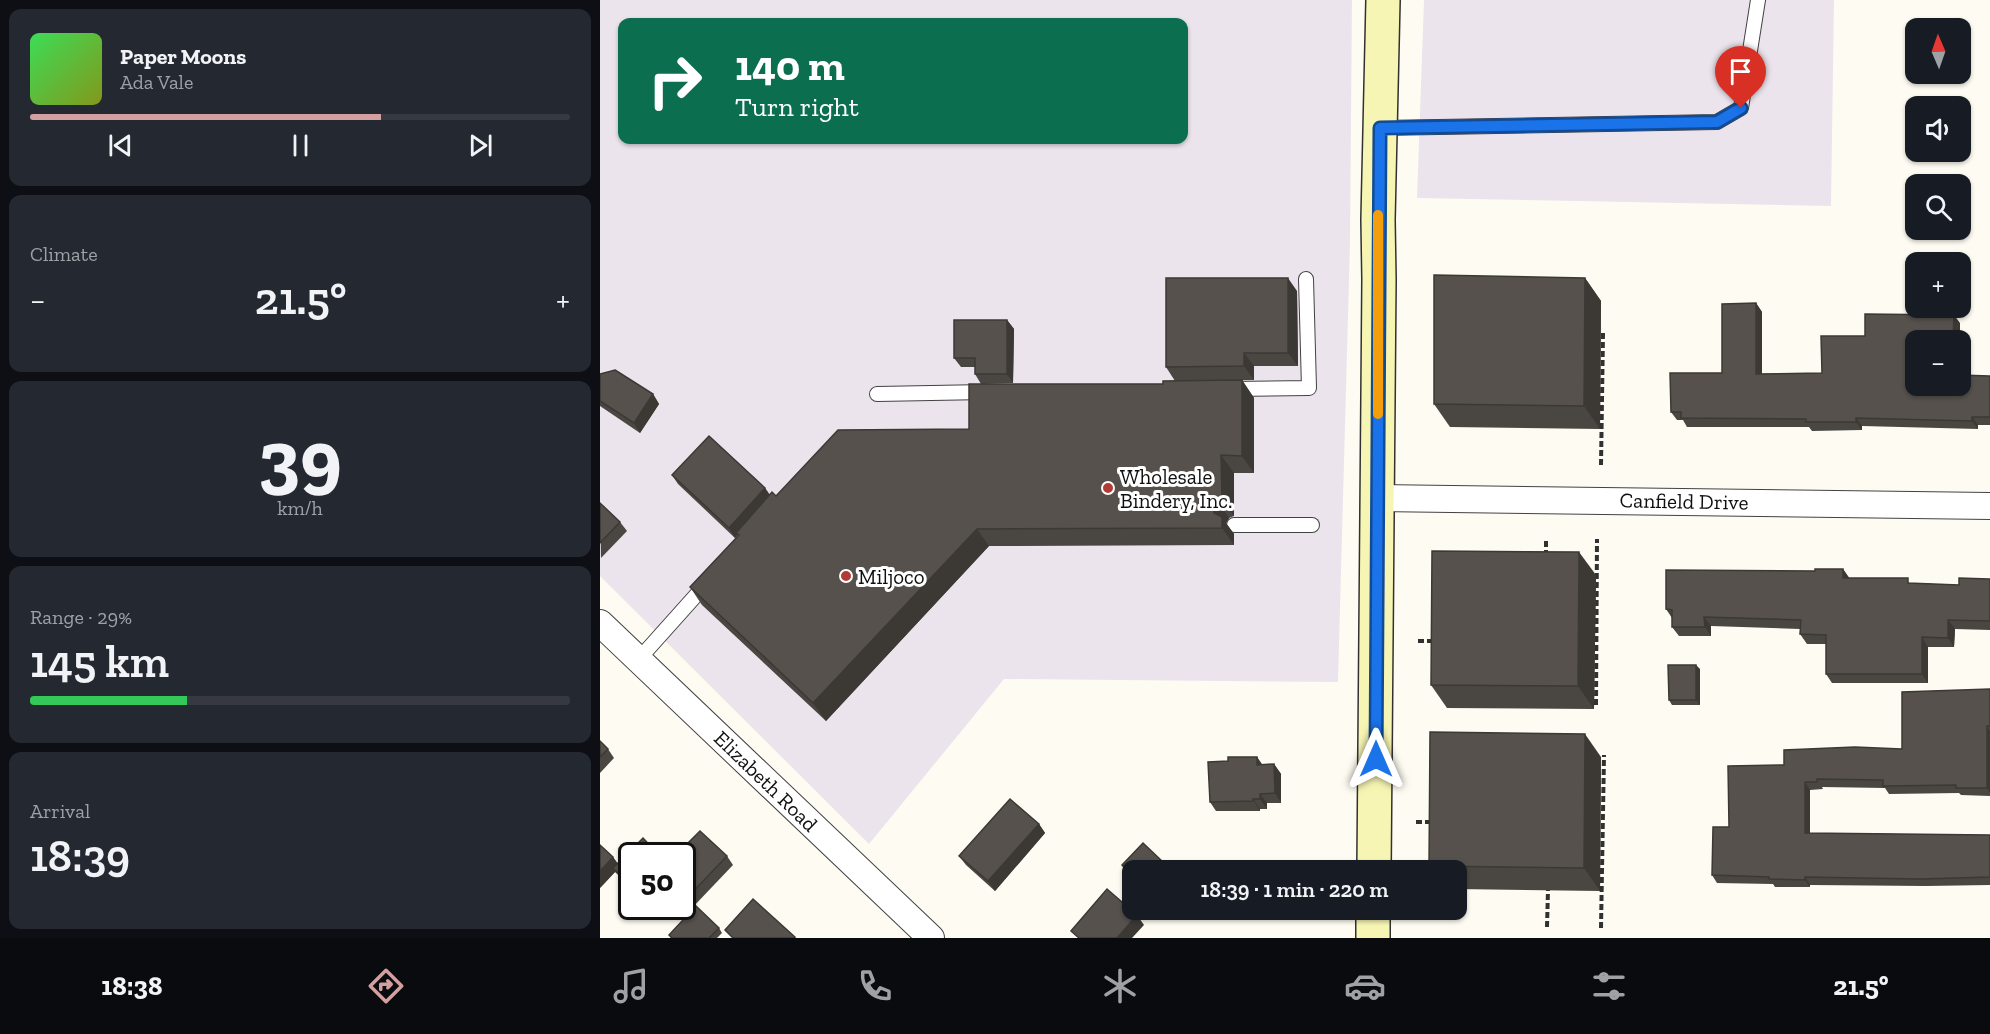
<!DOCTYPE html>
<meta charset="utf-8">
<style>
:root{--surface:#171b24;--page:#242831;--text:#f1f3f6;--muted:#9ea1a6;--line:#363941;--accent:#d4a09f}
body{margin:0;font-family:"Zilla Slab",serif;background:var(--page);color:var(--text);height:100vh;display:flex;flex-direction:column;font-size:22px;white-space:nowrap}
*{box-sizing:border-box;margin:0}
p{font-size:20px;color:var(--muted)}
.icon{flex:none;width:33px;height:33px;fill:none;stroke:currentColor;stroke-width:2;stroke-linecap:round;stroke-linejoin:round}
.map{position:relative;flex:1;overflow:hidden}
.side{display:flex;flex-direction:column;gap:9px;padding:9px;background:#0d0f14;width:600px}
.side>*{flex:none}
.top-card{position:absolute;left:18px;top:18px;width:570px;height:126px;border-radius:12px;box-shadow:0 2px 4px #0004;background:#0b6e4f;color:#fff;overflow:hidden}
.needle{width:39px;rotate:358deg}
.buttons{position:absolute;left:1305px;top:18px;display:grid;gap:12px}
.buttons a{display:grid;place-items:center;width:66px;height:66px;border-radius:12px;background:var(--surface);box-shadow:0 2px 4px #0004;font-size:30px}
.speed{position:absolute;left:18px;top:842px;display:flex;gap:12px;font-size:30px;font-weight:700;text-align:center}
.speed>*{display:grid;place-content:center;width:78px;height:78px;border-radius:50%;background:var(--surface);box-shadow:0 2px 4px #0004;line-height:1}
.speed .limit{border:3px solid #111;border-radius:9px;background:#fff;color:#111}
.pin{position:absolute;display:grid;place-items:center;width:51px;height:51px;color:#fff;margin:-62px -26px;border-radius:50% 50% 50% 0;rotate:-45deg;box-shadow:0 0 6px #0007}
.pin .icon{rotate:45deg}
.me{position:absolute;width:66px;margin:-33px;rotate:0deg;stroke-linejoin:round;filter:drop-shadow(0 0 4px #0008)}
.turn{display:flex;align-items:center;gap:21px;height:126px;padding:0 18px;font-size:27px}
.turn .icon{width:78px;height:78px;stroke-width:2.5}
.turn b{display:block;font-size:42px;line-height:51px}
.big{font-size:45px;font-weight:600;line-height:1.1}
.side .widget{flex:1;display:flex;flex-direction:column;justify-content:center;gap:9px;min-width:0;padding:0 21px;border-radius:12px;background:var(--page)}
.side .dial{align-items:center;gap:0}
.dial b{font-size:78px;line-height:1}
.song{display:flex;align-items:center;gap:18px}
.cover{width:72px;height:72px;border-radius:9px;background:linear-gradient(135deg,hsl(130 70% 55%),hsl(70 70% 35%))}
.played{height:6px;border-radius:3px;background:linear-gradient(90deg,var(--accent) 65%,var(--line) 65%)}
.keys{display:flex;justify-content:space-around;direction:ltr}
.heat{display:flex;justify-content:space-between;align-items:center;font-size:33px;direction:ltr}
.charge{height:9px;border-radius:4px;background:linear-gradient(90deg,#34c759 29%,var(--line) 0)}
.trip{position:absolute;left:522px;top:860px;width:345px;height:60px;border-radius:12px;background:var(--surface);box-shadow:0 2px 4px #0004;font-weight:600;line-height:60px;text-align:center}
.tabs{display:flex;height:96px;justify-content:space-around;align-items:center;background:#090b0e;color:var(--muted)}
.tabs .icon{width:42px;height:42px}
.tabs .current{color:var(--accent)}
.tabs b{font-size:27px;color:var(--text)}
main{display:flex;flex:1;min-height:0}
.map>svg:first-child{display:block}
.industrial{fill:#ece4ec;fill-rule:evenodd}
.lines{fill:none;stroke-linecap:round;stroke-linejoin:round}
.lane-casing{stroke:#424242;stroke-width:16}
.street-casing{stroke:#424242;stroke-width:28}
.secondary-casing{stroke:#313131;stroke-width:36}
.path{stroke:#313131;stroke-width:4;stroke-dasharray:6 3;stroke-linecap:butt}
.lane{stroke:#fff;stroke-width:14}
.street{stroke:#fff;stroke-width:26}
.secondary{stroke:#f7f5b4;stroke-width:33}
.wall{fill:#4a4641}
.shaded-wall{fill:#3c3935}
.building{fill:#56514c;stroke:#3c3935;stroke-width:1.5}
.route-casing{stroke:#114b97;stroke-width:15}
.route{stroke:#1a73e8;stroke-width:10}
.slow{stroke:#f59e0b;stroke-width:10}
.poi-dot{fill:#b13b35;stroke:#fff;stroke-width:2}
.labels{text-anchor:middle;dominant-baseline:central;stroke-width:6;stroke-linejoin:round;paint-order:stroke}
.poi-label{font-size:21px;fill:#0f0f0f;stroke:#fff;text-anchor:start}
.street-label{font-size:21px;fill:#0f0f0f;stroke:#fff}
</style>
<main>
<section class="side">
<div class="widget">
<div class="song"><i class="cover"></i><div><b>Paper Moons</b><p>Ada Vale</p></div></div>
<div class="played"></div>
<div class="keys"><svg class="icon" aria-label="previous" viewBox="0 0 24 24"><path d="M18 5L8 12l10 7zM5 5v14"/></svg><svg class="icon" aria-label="pause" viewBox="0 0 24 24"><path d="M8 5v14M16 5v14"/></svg><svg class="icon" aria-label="next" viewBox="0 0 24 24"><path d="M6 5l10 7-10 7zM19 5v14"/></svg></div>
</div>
<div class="widget"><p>Climate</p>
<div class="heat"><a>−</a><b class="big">21.5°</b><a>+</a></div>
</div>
<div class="widget dial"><b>39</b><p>km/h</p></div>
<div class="widget"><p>Range · 29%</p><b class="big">145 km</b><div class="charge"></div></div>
<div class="widget"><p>Arrival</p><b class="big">18:39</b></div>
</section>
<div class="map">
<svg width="1390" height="938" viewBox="0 0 1390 938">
<rect width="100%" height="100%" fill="#fefcf2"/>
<g class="industrial">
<path d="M0,0H752L750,243L738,682L404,679L269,844L0,576ZM22,22H584V140H22Z"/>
<path d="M824,0H1234L1231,206L817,198Z"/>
</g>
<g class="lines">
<g class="lane-casing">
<g id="lane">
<path d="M780,128L1117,122L1141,108L1158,0"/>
<path d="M631,389L709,388L706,279"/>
<path d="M277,394L386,392"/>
<path d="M634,525H712"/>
<path d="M39,659L107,583"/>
</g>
</g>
<g class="street-casing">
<g id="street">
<path d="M777,498L1390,506"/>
<path d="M0,623L331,938"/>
</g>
</g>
<g class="secondary-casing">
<g id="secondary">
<path d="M774,870L779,279L778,220L783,0"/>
<path d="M773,938V909"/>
</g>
</g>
<g class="path">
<path d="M1001,465L1003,333"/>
<path d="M946,556V538"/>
<path d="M818,641H834"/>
<path d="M996,705L997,539"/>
<path d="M816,822H833"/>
<path d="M947,927L948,890"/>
<path d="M1001,928L1004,755"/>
</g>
<use href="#lane" class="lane"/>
<use href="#street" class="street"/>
<use href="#secondary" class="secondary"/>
</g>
<g class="wall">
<path d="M985,278L1001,301L1000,429L850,427L834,404Z"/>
<path d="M697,291L698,366H654V380L575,381L566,367Z"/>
<path d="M1156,303L1162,312V374L1222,373L1265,336L1360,323V340H1316V386L1390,376V425H1378V429L1262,426V430L1212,431L1209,427H1087L1083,420H1077L1071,412L1122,373Z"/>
<path d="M407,320L414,329L413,383L381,384L375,374V367H361L354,358Z"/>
<path d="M0,374L53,394L59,404L40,433L0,406Z"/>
<path d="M642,380L654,398V473H634V516L629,518L626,523L634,534V545L389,546L226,721L102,605L90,587L138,536V535L135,538L78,484L72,475L165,488L170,495L176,496L369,429L563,384Z"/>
<path d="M0,503L20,522L27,531L1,558Z"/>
<path d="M1243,569L1249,578L1312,583L1359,585L1390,579V630L1355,629L1354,647H1328V683H1232L1226,674V644H1207L1200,634V629L1111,626V636H1079L1072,627V618L1066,609L1215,571Z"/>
<path d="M996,575L994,709L847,708L831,685Z"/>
<path d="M1100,669V705H1072L1069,700Z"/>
<path d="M1390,689V796L1361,795L1359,793L1289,794L1285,788L1222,787L1223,789L1210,790V833L1390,835V885L1326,886L1210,885V887H1175L1173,884L1117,883L1112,875L1129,827L1184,765L1302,749Z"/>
<path d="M0,741L8,749L14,758L0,773Z"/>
<path d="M657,757L662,764H674L681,774V803H667V809H660V811H616L610,802L628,761Z"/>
<path d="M1001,757L1000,891L856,889V870H831L829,866Z"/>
<path d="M439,824L445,833L395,891L366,865L359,856Z"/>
<path d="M32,855V888L15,872L0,888L13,857L18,864Z"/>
<path d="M82,855L127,856L133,865L92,908L82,899Z"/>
<path d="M563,862L567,867L564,870H532V877L525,870L522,865Z"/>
<path d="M119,928L122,933L117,938H71L69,935Z"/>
</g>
<g class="shaded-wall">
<path d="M688,278L697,291L698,366L688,353Z"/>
<path d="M985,278L1001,301L1000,429L984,406Z"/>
<path d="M1156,303L1162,312V383L1156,374Z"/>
<path d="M1354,315L1360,323V340H1353Z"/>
<path d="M407,320L414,329L413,383L407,374Z"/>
<path d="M644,353L654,366V380L644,366Z"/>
<path d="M642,380L654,398V473L642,456Z"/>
<path d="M53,394L59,404L40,433L34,423Z"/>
<path d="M1372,417L1378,425V429L1372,421Z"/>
<path d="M1256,418L1262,426V430L1256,422Z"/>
<path d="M621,455L634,473V516L622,499Z"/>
<path d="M165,488L171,497L136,533L138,535L135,538L129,528Z"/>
<path d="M617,500L629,518L626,523L634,534V545L622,528L614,513L613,507Z"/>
<path d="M377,529L389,546L226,721L213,703Z"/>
<path d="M979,552L996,575L994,709L978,686Z"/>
<path d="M1243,569L1250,579L1243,578Z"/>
<path d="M1104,617L1111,626V636L1105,627Z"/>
<path d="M1348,620L1355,629L1354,647L1348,638Z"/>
<path d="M1322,637L1328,647V683L1322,674Z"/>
<path d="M1096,665L1100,669V705L1096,700Z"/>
<path d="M1387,726L1390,731V793L1387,788Z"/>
<path d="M985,734L1001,757L1000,891L984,868Z"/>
<path d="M657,757L663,767L657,765Z"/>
<path d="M674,764L681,774V803L675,793Z"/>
<path d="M1205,782L1210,790V841L1205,833Z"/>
<path d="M660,794L667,803V809L660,799Z"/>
<path d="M653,799L660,809V811L654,801Z"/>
<path d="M439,824L445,833L395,891L388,881Z"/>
<path d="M13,857L20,867L13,868L15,872L0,888V871Z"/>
<path d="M1205,877L1210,885V887L1205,880Z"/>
<path d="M537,915L544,925L532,938H517Z"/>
</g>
<g class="building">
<path d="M834,275L985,278L984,406L834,404Z"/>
<path d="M566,278H688V353H644V366L566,367Z"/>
<path d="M1156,303V374L1222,373L1221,336H1265V314L1354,315L1353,340H1316V386H1360V375L1390,376V417H1372V421L1256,418V422H1206V419L1081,418V412H1071L1070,373H1122V304Z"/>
<path d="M354,320H407V374H375V358H354Z"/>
<path d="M15,370L53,394L34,423L0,401V374Z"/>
<path d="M642,380V456L621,455L622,499L617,500L613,507L614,513L622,517V528L377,529L213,703L90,587L139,535L136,533L172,492L176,496L238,430L369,429V384H563V381Z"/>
<path d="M109,436L165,488L129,528L72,475Z"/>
<path d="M0,503L20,522L0,543Z"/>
<path d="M832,551L979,552L978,686L831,685Z"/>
<path d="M1215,569H1243V578H1308V583L1359,585V578L1390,579V621L1348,620V638L1322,637V674H1226V635L1200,634L1201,620L1104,617L1105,627H1072V610L1066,609V570L1215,571Z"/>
<path d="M1068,665H1096V700H1069Z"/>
<path d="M1390,689V726H1387V788H1356V785L1283,786V780L1217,779V782H1205V833L1390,835V877L1320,879L1205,877V880L1169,879V877L1112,875L1113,827H1129L1128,766L1184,765V750L1255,747L1302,749V692Z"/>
<path d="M830,732L985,734L984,868L829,866Z"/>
<path d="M0,741L8,749L0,757Z"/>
<path d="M628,757H657V765L674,764L675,793L660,794V799H653L654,801L610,802L608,762L628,761Z"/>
<path d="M410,799L439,824L388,881L359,856Z"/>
<path d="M100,831L127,856L86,899L82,896V855H76Z"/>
<path d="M43,838L59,855H32V887L13,868Z"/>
<path d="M543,843L563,862L556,870H532V876L522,865Z"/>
<path d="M0,845L13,857L0,871Z"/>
<path d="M507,889L537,915L517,938H479L471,931Z"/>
<path d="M153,899L195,937V938H133L125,930Z"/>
<path d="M96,906L119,928L109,938H72L69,935Z"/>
</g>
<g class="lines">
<g class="route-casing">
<path id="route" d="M776,759L780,128L1117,122L1141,108"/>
</g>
<use href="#route" class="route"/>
<path class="slow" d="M778,215V414"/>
</g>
<g class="poi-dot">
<circle cx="508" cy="488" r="6"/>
<circle cx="246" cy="576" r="6"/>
</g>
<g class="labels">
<g class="poi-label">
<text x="520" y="476">Wholesale<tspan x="520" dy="24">Bindery, Inc.</tspan></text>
<text x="258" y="576">Miljoco</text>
</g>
<g class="street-label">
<text transform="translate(1084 501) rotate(1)">Canfield Drive</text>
<text transform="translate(166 781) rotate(44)">Elizabeth Road</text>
</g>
</g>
</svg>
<div class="buttons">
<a><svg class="needle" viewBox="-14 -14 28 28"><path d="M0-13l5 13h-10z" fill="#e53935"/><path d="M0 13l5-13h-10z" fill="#9ea1a6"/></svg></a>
<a><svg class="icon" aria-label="sound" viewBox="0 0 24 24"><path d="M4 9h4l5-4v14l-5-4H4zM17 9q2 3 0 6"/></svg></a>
<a><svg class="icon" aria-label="search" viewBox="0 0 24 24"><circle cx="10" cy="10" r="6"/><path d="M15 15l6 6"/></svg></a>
<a>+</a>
<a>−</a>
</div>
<div class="speed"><div class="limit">50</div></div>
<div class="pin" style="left:1141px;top:108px;background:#d93025"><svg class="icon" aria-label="arrive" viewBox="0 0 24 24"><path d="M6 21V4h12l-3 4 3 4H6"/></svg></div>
<svg class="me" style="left:776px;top:759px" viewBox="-20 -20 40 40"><path d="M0-17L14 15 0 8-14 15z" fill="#1a73e8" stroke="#fff" stroke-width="4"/></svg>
<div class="trip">18:39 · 1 min · 220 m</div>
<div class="top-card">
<div class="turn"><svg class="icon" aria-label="right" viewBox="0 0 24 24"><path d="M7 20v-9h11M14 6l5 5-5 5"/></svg><div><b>140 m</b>Turn right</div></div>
</div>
</div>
</main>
<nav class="tabs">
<b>18:38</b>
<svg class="icon current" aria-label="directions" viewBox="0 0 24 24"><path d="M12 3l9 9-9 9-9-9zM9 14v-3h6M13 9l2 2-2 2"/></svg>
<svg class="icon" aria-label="music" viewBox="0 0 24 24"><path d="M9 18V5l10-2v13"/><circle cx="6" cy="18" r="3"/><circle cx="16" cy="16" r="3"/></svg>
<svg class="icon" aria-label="phone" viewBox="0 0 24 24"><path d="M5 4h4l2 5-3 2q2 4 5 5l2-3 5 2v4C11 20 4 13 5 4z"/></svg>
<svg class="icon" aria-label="climate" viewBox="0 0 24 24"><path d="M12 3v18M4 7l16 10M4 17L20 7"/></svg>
<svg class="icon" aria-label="car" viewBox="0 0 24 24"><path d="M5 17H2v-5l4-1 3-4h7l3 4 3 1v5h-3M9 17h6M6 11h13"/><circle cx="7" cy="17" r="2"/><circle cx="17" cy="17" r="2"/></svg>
<svg class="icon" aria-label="filters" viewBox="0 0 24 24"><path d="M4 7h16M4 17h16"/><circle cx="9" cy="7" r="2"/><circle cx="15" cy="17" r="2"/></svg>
<b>21.5°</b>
</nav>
